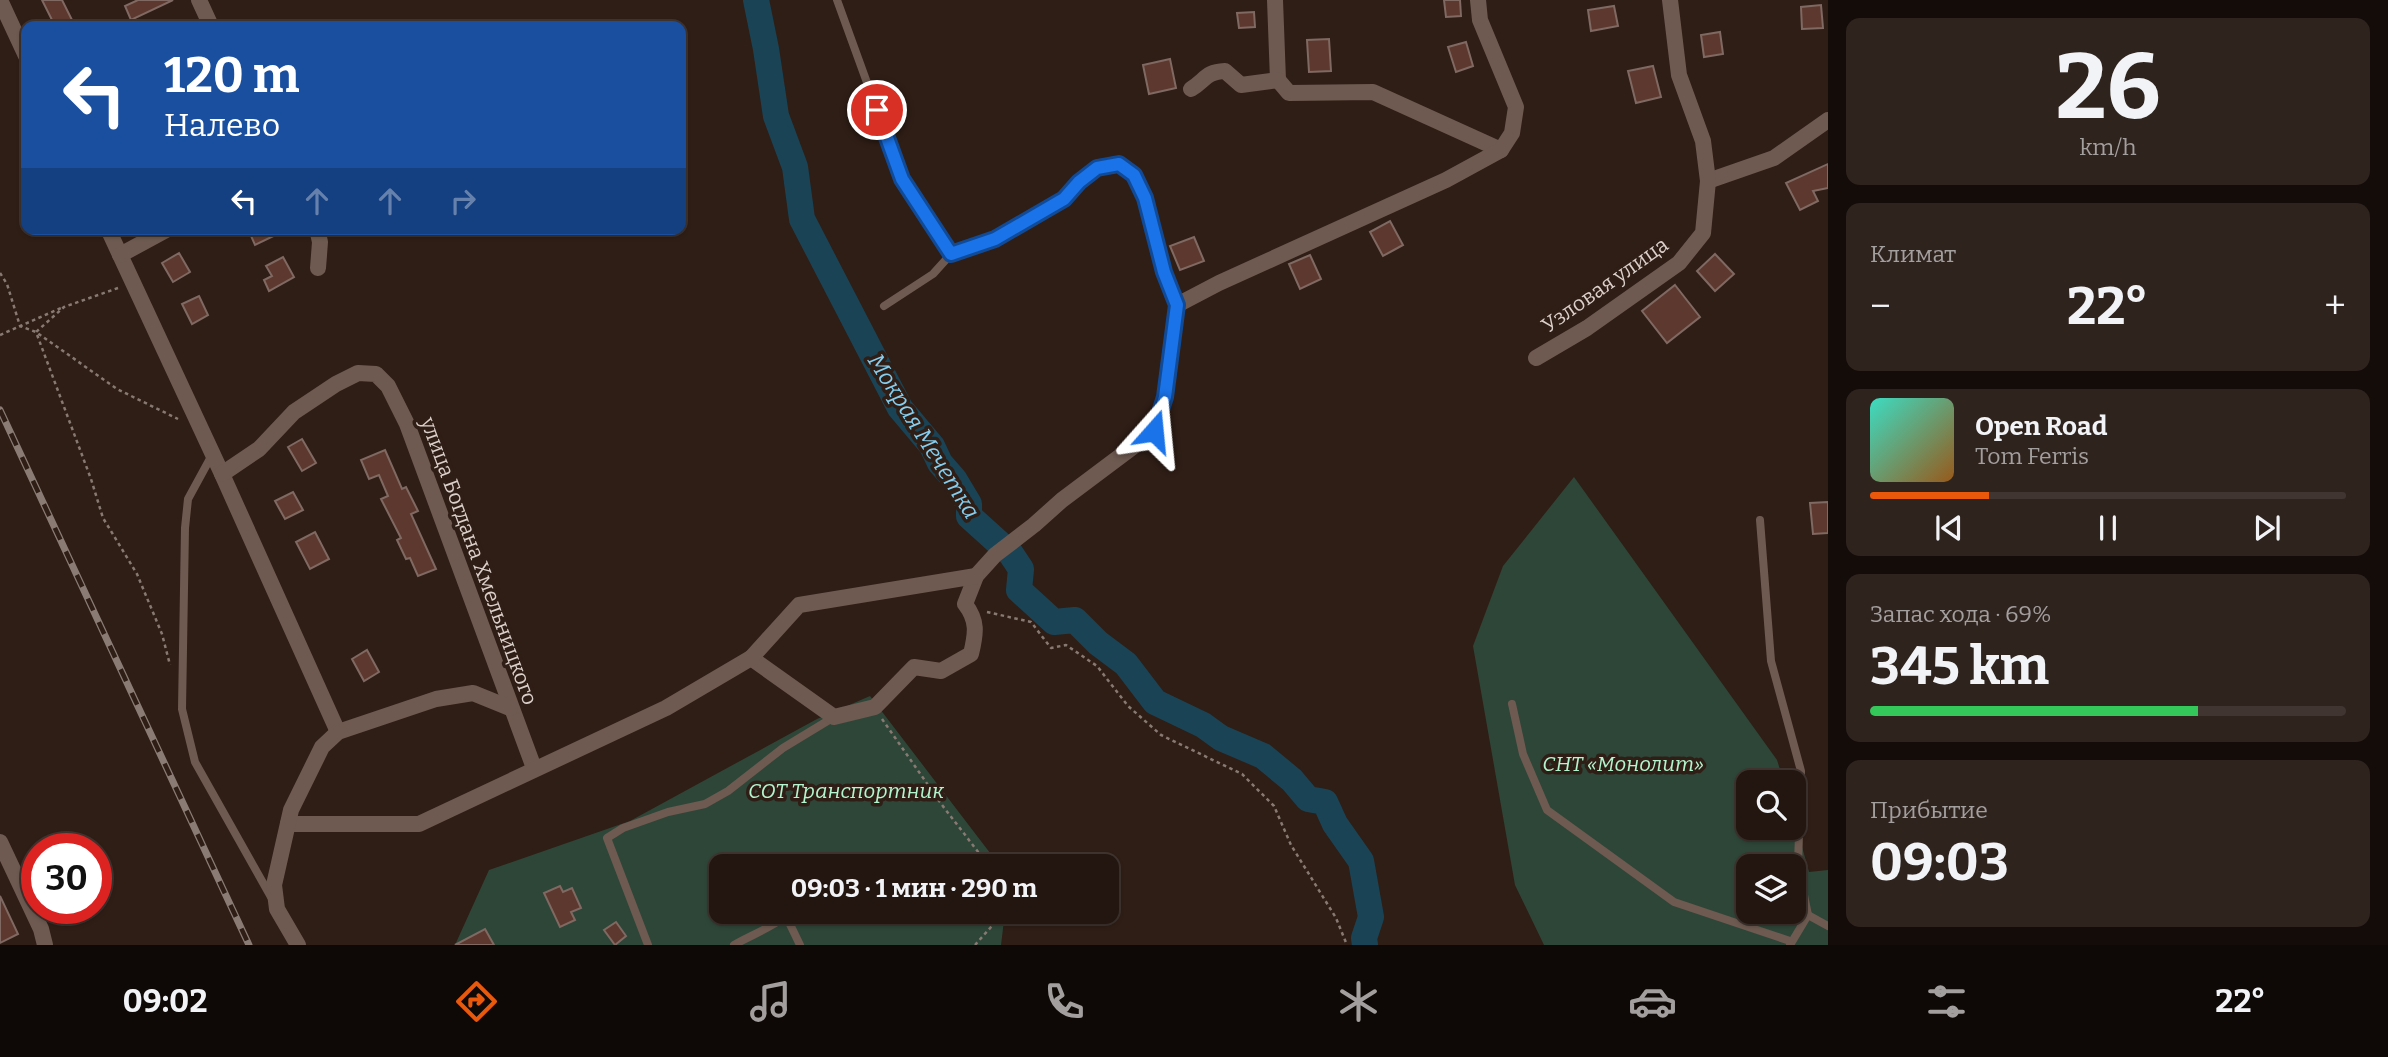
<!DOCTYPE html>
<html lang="ru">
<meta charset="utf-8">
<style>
:root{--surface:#231610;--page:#2f231e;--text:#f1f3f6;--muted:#a39f9f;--line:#403530;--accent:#ea580c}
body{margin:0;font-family:Bitter,serif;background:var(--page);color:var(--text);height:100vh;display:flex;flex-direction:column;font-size:26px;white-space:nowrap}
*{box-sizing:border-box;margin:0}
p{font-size:23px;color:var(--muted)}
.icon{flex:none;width:38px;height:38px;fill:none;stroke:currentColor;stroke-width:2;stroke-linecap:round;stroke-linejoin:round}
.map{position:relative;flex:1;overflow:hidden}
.drawer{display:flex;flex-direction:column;gap:18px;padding:18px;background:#130c09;width:560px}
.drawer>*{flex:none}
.top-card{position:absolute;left:21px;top:21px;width:665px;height:214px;border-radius:14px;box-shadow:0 2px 5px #0004,0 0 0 2px var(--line);background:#1a4fa0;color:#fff;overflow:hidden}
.buttons{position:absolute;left:1736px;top:770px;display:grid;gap:14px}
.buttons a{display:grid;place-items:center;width:70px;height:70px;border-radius:14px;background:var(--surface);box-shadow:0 2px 5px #0004,0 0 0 2px var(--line);font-size:35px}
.speed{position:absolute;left:21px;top:833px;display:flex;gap:14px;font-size:35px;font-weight:700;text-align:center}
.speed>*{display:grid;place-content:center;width:91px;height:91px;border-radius:50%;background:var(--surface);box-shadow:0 2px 5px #0004,0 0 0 2px var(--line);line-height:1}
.speed .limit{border:10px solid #d22;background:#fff;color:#111}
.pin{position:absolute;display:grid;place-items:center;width:60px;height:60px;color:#fff;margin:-30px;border:4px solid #fff;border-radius:50%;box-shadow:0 2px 7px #0007}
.me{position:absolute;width:77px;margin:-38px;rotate:18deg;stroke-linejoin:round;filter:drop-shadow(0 0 5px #0008)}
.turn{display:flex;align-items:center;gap:24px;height:147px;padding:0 28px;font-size:32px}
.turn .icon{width:91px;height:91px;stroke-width:2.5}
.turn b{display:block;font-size:49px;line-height:60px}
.lanes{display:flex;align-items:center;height:66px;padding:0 28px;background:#0003;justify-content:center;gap:35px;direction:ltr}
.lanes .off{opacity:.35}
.big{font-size:52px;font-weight:700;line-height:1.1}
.drawer .widget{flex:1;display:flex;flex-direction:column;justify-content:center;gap:10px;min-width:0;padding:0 24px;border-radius:14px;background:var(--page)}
.drawer .dial{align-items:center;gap:0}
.dial b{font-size:91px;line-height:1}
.song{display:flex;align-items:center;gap:21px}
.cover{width:84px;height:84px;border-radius:10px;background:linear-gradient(135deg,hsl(170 70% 55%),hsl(30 70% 35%))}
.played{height:7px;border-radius:4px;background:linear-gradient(90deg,var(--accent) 25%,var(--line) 25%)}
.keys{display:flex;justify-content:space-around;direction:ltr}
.heat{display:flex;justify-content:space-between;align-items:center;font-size:38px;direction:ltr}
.charge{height:10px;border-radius:5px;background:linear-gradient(90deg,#34c759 69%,var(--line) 0)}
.trip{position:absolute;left:709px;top:854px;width:410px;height:70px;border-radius:14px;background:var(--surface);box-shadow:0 2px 5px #0004,0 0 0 2px var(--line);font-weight:700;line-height:70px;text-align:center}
.tab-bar{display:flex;height:112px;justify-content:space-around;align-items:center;background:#0e0906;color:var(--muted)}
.tab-bar .icon{width:49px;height:49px}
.tab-bar .selected{color:var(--accent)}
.tab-bar b{font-size:32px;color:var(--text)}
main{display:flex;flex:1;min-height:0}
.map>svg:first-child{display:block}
.green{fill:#2e4638;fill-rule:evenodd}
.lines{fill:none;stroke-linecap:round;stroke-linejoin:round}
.river{stroke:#1a4456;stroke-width:26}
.building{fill:#5d382e;stroke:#7f6962;stroke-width:2}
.path{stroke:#887a73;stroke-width:2.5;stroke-dasharray:3.5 3.5;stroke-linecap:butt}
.service{stroke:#6e5a51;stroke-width:8}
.minor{stroke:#6e5a51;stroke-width:16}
.rail-casing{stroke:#8a7c75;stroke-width:7}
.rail{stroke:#2f1e16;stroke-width:4.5;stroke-dasharray:13;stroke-linecap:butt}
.route-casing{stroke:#114b97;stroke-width:18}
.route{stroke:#1a73e8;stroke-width:12}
.labels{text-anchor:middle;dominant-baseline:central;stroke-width:7;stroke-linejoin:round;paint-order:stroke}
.street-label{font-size:21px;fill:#dbcfca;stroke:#2f1e16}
.park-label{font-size:21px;font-style:italic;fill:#b3f5ce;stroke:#2f1e16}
.water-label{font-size:23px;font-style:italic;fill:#86cdee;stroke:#2f1e16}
</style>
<main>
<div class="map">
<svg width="1828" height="945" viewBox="0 0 1828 945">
<rect width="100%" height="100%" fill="#2f1e16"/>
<g class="green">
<path d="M1574,477L1777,760L1784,782H1748V828H1794V818L1809,872L1828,870V945H1544L1515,885L1473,646L1503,566ZM1748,866H1794V912H1748Z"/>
<path d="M870,696L1000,866H721V912H1005L1001,945H455L489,870L630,821L817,719Z"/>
</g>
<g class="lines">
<path class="river" d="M756,0L766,49L776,116L795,167L802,219L900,408L932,446L940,463L954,479L969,504V516L1011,554L1021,569L1019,590L1054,622L1075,620L1098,643L1126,664L1155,702L1203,725L1221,738L1263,756L1292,780L1308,799L1325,802L1335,824L1361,861L1371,917L1364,938L1365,945"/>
</g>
<g class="building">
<path d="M42,0H62L75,26H55Z"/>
<path d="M138,0H173L131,20L125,6Z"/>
<path d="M1444,0H1460L1461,16L1446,17Z"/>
<path d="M1821,5L1823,28L1802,29L1801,7Z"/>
<path d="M1614,6L1618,26L1591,31L1588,10Z"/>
<path d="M1254,12L1255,27L1239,28L1237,13Z"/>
<path d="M1720,32L1723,54L1704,57L1701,35Z"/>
<path d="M1329,39L1331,71L1309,72L1307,40Z"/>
<path d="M1466,42L1473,66L1456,72L1448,47Z"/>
<path d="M1170,59L1176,88L1149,94L1143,65Z"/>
<path d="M1653,66L1661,97L1636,103L1628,71Z"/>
<path d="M1828,164V188L1813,191L1818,201L1800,210L1786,183Z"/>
<path d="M1390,221L1403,245L1383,256L1370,232Z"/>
<path d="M248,229H288L255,245Z"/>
<path d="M1194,237L1204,261L1180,270L1170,246Z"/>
<path d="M179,253L190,272L173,282L162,263Z"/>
<path d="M1715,254L1734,274L1715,291L1697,271Z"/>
<path d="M1310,255L1321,279L1300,289L1289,264Z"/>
<path d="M283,257L294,277L269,291L264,280L272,276L266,266Z"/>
<path d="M1675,285L1700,317L1667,343L1642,311Z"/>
<path d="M199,296L208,315L192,324L182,304Z"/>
<path d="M302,439L316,463L302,471L288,447Z"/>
<path d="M385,450L402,489L406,487L418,511L411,514L436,569L418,576L410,558L406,559L397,540L401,538L381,499L388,496L379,475L369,479L361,460Z"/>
<path d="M293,492L303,510L285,519L275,501Z"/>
<path d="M1828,502V533L1813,534L1810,503Z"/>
<path d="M315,532L329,559L310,569L296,542Z"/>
<path d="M367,650L379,672L364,681L352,659Z"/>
<path d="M560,886L563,892L572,888L581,908L571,912L575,920L560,927L544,893Z"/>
<path d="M0,896L18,934L0,943Z"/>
<path d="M616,922L626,936L615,945L604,930Z"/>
<path d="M485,929L494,945H455Z"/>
</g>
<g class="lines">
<g class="path">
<path d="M0,273L7,284L20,326L36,332L117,389L178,419"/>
<path d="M118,288L64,307L36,332L91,479L103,518L137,574L162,634L170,665"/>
<path d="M0,335L61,308"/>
<path d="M987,612L1031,622L1051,648L1066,645L1097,666L1128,706L1161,735L1242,774L1274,806L1291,845L1336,918L1347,945"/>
<path d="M882,719L942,805L989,866"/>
<path d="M975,945L999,918L998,912"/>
</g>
<g class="service">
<path d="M837,0L902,179L951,254"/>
<path d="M884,306L933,274L951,254L995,239L1064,199L1079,182L1097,168L1119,164"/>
<path d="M212,455L188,499L185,528L182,709L195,762L271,897"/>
<path d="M1760,520L1771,661L1801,771L1798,865L1808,915L1790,945"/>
<path d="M1512,704L1523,754L1547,810L1674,902L1790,941"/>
<path d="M1808,915L1828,926"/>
<path d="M648,945L607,838L623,828L668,812L705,804L728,791L783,748L834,717"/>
<path d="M734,945C751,935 771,928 786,916L800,945"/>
</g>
<g class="minor">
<path d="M0,0L26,56"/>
<path d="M199,0L211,26"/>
<path d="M1275,0L1278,80"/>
<path d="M1191,89C1206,80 1205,72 1225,71L1241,85L1278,80L1289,93L1373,92L1501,150"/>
<path d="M1119,164L1134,175L1145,198L1164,272L1177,305"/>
<path d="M1708,181L1774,158L1828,120"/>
<path d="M108,229L222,474L338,732"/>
<path d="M317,229L320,242L318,268"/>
<path d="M120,255L168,229"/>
<path d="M1536,358L1587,328L1679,263L1703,233L1708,181L1703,141L1679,75L1670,0"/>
<path d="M222,474L259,449L294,412L336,384L358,373L376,374L388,386L407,424L534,768"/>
<path d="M751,658L834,717L875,707L914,667L941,671L971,654C976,633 978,621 965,604L976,576L995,555L1034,525L1062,500L1154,431L1165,397L1177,305L1219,283L1446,180L1501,150L1512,133L1516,107L1480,20L1478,0"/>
<path d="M288,824H419L666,708L751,658L799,605L976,576"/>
<path d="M0,842L41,929L45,945"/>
<path d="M298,945L277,909L274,885L291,810L322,747L338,732L436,699L473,693L510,708"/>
</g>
<g class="rail-casing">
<path id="rail" d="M0,410L249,945"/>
</g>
<use href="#rail" class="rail"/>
</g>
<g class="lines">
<g class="route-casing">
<path id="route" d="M877,110L902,179L951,254L995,239L1064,199L1079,182L1097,168L1119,164L1134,175L1145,198L1164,272L1177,305L1165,397L1154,431"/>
</g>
<use href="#route" class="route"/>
</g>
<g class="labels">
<g class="street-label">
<text transform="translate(1605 285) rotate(-35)">Узловая улица</text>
<text transform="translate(479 561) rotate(70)">улица Богдана Хмельницкого</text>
</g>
<g class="park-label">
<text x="1623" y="764">СНТ «Монолит»</text>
<text x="846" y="791">СОТ Транспортник</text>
</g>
<g class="water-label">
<text transform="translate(924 436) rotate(58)">Мокрая Мечетка</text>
</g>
</g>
</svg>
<div class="buttons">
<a><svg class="icon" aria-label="search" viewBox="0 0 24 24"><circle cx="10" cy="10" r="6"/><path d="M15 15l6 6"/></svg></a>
<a><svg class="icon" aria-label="layers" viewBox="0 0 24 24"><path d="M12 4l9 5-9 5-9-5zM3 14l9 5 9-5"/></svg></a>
</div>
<div class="speed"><div class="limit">30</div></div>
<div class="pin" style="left:877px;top:110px;background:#d93025"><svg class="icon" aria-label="arrive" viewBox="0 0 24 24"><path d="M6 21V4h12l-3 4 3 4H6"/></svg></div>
<svg class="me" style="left:1154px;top:431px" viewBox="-20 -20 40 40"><path d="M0-17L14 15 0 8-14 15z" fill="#1a73e8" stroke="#fff" stroke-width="4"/></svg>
<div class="trip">09:03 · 1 мин · 290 m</div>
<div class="top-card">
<div class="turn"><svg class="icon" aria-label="left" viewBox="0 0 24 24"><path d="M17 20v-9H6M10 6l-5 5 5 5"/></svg><div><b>120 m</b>Налево</div></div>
<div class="lanes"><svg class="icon" aria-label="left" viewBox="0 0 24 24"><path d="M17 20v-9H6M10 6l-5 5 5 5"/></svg><svg class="icon off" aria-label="ahead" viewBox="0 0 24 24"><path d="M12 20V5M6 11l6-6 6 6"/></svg><svg class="icon off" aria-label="ahead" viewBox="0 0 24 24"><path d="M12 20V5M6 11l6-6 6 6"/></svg><svg class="icon off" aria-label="right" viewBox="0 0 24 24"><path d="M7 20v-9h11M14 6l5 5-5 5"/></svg></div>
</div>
</div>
<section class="drawer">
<div class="widget dial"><b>26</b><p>km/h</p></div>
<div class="widget"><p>Климат</p>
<div class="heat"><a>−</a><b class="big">22°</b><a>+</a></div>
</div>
<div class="widget">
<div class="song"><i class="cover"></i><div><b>Open Road</b><p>Tom Ferris</p></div></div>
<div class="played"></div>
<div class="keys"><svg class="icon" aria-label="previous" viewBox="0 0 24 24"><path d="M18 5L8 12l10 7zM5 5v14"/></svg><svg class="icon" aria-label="pause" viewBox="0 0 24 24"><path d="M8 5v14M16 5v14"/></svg><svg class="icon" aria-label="next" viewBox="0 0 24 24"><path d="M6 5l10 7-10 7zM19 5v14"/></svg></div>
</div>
<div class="widget"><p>Запас хода · 69%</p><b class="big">345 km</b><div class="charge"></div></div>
<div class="widget"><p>Прибытие</p><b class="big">09:03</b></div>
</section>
</main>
<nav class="tab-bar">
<b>09:02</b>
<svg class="icon selected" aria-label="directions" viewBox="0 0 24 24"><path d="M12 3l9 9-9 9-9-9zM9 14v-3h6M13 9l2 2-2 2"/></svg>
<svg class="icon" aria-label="music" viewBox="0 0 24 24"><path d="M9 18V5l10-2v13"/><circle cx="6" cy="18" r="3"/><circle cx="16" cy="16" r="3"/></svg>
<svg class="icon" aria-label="phone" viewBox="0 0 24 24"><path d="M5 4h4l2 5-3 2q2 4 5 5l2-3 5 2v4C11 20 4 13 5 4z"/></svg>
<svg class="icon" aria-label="climate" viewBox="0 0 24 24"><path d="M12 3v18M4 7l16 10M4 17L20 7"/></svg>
<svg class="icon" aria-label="car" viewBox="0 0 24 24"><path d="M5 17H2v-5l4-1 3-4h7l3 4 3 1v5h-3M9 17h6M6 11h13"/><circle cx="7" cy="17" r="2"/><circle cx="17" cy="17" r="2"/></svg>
<svg class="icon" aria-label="filters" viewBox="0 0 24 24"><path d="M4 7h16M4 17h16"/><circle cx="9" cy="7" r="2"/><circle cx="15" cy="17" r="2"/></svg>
<b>22°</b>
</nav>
